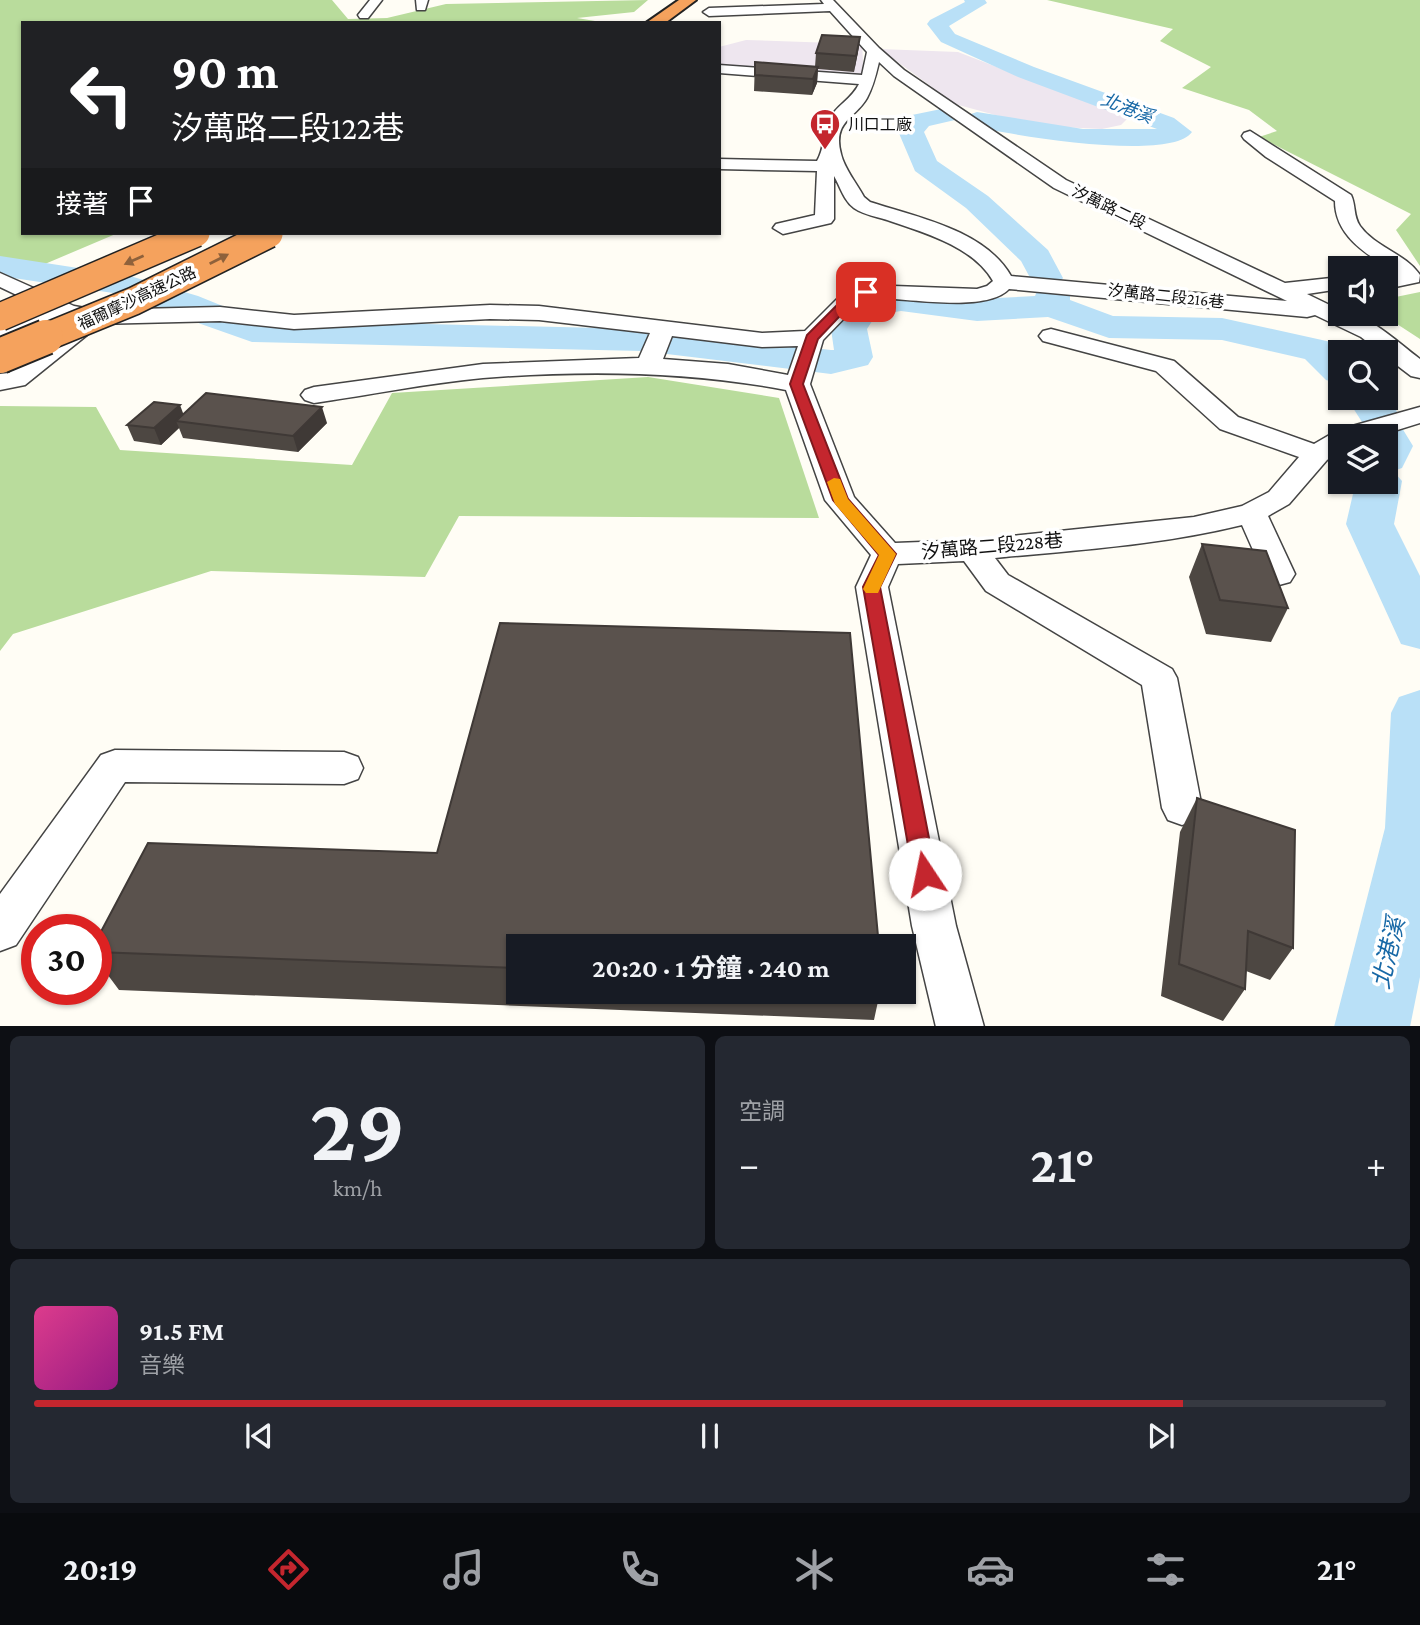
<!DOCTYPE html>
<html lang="zh-TW">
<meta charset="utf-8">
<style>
:root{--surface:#171b24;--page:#242831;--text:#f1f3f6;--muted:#9ea1a6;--line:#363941;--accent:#c4262e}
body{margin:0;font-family:"Crimson Pro","Noto Sans TC",serif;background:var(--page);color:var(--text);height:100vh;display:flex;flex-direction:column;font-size:26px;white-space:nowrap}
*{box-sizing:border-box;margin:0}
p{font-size:23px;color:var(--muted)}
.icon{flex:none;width:38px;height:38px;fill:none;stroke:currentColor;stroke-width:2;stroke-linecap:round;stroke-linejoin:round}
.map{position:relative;height:1026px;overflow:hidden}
.drawer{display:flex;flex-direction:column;gap:10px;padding:10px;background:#0d0f14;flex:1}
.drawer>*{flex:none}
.top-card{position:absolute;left:21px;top:21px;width:700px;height:214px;border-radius:0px;box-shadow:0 2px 5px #0004;background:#202124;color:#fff;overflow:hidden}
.fabs{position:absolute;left:1328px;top:256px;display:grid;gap:14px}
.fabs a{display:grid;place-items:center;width:70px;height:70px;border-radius:0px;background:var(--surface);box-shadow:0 2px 5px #0004;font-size:35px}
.speed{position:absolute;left:21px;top:914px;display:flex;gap:14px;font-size:35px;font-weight:700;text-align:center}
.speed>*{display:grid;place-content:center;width:91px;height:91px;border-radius:50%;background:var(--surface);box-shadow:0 2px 5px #0004;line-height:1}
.speed .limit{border:10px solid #d22;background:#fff;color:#111}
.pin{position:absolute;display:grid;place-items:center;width:60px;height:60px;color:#fff;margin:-30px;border-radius:14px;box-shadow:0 4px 10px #0006}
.me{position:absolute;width:77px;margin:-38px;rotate:349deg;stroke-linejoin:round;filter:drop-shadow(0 0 5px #0008)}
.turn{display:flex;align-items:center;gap:24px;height:147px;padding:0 35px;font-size:32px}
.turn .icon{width:91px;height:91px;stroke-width:2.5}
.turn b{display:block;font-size:49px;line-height:60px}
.then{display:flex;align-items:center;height:66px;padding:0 35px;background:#0003;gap:14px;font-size:26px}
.big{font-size:52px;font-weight:700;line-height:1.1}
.drawer .widget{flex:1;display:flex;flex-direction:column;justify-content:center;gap:10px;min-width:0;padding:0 24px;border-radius:10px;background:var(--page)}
.drawer .dial{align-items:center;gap:0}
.dial b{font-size:91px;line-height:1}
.song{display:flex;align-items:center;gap:21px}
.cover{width:84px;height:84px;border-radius:10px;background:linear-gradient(135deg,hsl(330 70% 55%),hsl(310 70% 35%))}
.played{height:7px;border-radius:4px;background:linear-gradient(90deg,var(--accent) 85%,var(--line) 85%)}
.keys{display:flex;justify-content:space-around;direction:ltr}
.heat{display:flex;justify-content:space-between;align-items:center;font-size:38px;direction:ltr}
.drawer .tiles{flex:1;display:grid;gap:10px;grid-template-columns:1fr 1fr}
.widget:last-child{grid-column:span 2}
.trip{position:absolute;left:506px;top:934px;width:410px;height:70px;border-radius:0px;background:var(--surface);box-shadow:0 2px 5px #0004;font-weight:700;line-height:70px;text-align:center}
.dock{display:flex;height:112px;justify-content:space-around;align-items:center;background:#090b0e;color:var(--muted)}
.dock .icon{width:49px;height:49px}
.dock .on{color:var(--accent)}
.dock b{font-size:32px;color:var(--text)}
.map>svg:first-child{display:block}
.industrial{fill:#eee6ef}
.forest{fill:#b9dc9c}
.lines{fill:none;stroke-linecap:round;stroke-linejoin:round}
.river{fill:#b9e0f7;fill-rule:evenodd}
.minor-casing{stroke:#444;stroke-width:3}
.highway-casing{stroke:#222;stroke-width:4}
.minor{fill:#fff;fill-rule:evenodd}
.highway{fill:#f5a25d;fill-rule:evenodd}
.highway-bridge-far1-casing{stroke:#222;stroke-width:30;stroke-linecap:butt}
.highway-bridge-casing{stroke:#222;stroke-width:38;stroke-linecap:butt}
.highway-bridge-far1{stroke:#f5a25d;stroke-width:27}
.highway-bridge{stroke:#f5a25d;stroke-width:34}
.wall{fill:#4d4742}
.shaded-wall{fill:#3f3936}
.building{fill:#5a524d;stroke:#3f3936;stroke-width:2}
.oneway{fill:#8e613b}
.route{fill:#c4262e;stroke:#7f191e;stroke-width:2}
.slow{fill:#f59e0b}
.labels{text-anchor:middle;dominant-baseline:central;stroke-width:7;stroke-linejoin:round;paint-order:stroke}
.far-poi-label{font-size:16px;fill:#111;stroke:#fff;text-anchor:start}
.far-street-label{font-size:16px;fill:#111;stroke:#fff}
.far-water-label{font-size:18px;font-style:italic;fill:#1768a6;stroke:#fff}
.street-label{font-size:19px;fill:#111;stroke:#fff}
.near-water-label{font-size:24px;font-style:italic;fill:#1768a6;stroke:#fff}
</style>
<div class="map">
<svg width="1420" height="1027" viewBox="0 0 1420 1027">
<rect width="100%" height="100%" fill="#fffdf5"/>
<g class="industrial">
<path d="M746,40L862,44L864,78L719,67V47Z"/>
<path d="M880,49L958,52L1128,118L1121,125L1102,129L1059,127L1010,119L955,104Z"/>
</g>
<g class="forest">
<path d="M0,0H332L348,19L387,18L446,4L648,0L634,12L577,18L607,23H23V233H118L26,272L0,269Z"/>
<path d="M1047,0H1420V266L1396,230L1411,214L1259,137L1277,131L1249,110L1182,88L1211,67L1160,41L1173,29Z"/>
<path d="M1420,292V339L1380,313H1386V299Z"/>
<path d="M648,377L779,398L819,518L459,516L425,577L211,571L13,634L0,651V406L96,407L120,450L352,465L392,393Z"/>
</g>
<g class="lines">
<g class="river">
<path d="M964,0H985L987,3L949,26L955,34L1034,67L1174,118L1192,132C1171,163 1004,134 968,125L964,120L968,115L977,112L1083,129H1157L1018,77L941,42L927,24L930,20L965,2Z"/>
<path d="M946,108L955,110L958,115L955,120L929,126L924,132L937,161L988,196L1048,250L1063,278L1060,282L1065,284L1070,291V300L1113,316L1222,318L1331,342L1342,352L1340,384L1326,380L1305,359L1222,340L1109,338L1048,317L977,321L901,311L876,315L867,329L873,357L868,365L831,374L642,351L252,342L113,293L0,276V256L130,276L198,296L257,320L642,329L831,350H834L831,329L850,298L901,289L977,299L1035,296L1039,286L1034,285L1021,261L966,208L915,171L898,131L912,115Z"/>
<path d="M1386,396L1398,413L1392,422L1377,425L1362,422L1346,397Z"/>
<path d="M1387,424L1402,428L1413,446L1402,468L1393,471L1402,481L1394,524L1420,576V649L1401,644L1346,524L1356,481H1386V436H1366L1372,428Z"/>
<path d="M1420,690V977L1410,1027H1334L1385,828L1391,713L1399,697Z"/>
</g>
<g class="minor-casing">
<g id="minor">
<path d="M370,0H382L368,18H360L358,15Z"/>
<path d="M416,0H428L425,10H417Z"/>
<path d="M821,0H833L879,48L904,70L1066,180L1285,283L1340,277V289L1307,294L1340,310V313C1369,313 1398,343 1420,359V378L1411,376L1386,357V352H1380L1361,337L1315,315L1307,317L1009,289C985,314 905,297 870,298L858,304L823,340L810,384L854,497L895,543L973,540L1194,517L1242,506L1269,492L1299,457L1220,429L1156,371L1043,341L1039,336L1043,331L1051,329L1174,361L1238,417L1314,444L1338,430L1420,407V423L1378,436H1340V451L1327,460L1289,504L1268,516L1295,574L1290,582L1279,585L1225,573L1220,566L1225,559L1236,555L1257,559L1242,525C1161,545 1078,550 995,558L1008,575L1172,669L1177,678L1202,808L1196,820L1182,825L1168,820L1162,808L1142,685L986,591L964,561L898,564L888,587L956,926L984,1027H936L912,926L856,587L871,555L825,500L786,390C687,371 585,370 483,378C427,383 370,395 314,403L305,400L301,395L305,390L314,387L483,364L639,358L650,333L539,320L490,319L294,329L220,321L96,324L69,318L39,329L0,337V323L48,310L0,287V273L74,306L96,310L220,307L294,315L490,305L539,306L762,333L805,331L842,294L866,285L977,289L987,286L993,281C974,247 925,233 890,221C879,217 864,215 854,208C844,201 840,186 834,176V219L831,223L783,234L773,228L776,224L815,215L817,171L719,169V159L817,161C826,146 822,130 830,118C838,104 851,100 859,84L719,73V65L862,75L867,52L830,11L709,16L703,12L709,8L824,4ZM879,62L894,76L1054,188L1287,301L1011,276C985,230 916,217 870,202L864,197C857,184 844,168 841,154C832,121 856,118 867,98C873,87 876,75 879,62ZM672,336L762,347L798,346L788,375L728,364L663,359Z"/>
<path d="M1250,131L1351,195C1356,205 1353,216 1360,226C1376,248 1405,253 1420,275L1419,282L1386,289V277L1398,274C1370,256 1335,238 1335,201L1266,157L1244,139L1242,136L1244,133Z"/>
<path d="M79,323L87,325L91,330L87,335L25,385L0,390V374L9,373L71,325Z"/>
<path d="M115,750L344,752L358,757L363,768L358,779L344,784L125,782L16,945L0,951V894L101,755Z"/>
</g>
</g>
<g class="highway-casing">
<path id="highway" d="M679,0H696L665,23H646Z"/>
</g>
<use href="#minor" class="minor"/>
<use href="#highway" class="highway"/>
<g class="highway-bridge-far1-casing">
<g id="highway-bridge-far1">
<path d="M0,317L196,233"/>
<path d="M41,339L134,301L269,234"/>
</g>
</g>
<g class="highway-bridge-casing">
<path id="highway-bridge" d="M0,356L46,337"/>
</g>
<use href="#highway-bridge-far1" class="highway-bridge-far1"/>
<use href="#highway-bridge" class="highway-bridge"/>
</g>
<g class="wall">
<path d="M860,37L858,52L854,72L818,69L817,83L812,95L754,91L755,62L815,67L816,53Z"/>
<path d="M184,414L327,423L298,452L183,438L179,428L161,445L134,441L127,425Z"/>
<path d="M1202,544L1288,608L1271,642L1206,634L1189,577Z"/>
<path d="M1197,798L1293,948L1270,980L1246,971L1245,989L1223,1021L1161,996L1180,832Z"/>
<path d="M96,941L518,947V992H880L874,1020L119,990L96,959Z"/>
</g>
<g class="shaded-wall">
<path d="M860,37L858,52L854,72L856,56Z"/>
<path d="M818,67L817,83L812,95L813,79Z"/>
<path d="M180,405L186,421H176L179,428L161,445L154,428Z"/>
<path d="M322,407L327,423L298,452L293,436Z"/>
</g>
<g class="building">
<path d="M822,35L860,37L856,56L816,53Z"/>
<path d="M755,62L818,67L813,79L755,75Z"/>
<path d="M206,393L322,407L293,436L176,421Z"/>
<path d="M154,402L180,405L154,428L127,425Z"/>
<path d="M1202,544L1266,551L1288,608L1220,600Z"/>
<path d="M500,623L850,633L879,947H518V968L96,952V941L148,843L437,853Z"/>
<path d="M1197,798L1295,830L1293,948L1248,931L1245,989L1179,964Z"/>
</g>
<defs><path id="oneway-solid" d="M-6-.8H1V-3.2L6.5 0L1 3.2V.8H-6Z" transform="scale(1.75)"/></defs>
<g class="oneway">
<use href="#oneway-solid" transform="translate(219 259) rotate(-27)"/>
<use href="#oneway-solid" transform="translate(134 260) rotate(156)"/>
</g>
<path class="route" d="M866,289L870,290V295L854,301L818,339L803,384L848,499L896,554L880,587L936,874L933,881L925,884L916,881L913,874L863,587L879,555L833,500L790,384L807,335L846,296Z"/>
<path class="slow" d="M834,478L840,479L848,499L896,554L878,593H866L863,589L879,555L835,504L827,482Z"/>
<defs>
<g id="bus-pin" transform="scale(1.575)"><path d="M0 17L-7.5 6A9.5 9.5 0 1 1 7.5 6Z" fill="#c4262e" stroke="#fff"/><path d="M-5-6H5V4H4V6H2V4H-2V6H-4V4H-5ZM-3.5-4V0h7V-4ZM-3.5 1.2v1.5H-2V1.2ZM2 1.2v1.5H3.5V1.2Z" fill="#fff"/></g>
</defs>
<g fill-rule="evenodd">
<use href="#bus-pin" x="825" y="124"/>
</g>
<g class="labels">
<g class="far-poi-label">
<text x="848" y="124">川口工廠</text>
</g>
<g class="far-street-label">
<text transform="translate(1109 207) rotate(26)">汐萬路二段</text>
<text transform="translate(1166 296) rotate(6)">汐萬路二段216巷</text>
<text transform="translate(137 298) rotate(-25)">福爾摩沙高速公路</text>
</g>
<g class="far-water-label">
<text transform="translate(1127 108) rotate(21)">北港溪</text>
</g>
<g class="street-label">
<text transform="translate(992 546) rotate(-5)">汐萬路二段228巷</text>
</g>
<g class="near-water-label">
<text transform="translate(1388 953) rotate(-77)">北港溪</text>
</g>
</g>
</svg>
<div class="fabs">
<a><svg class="icon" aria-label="sound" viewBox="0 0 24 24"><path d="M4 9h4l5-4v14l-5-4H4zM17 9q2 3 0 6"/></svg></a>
<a><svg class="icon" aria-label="search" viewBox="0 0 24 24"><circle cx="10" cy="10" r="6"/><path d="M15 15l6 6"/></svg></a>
<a><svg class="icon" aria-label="layers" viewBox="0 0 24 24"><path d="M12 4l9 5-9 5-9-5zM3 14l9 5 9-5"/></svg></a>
</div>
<div class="speed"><div class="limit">30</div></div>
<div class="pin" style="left:866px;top:292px;background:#d93025"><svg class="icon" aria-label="arrive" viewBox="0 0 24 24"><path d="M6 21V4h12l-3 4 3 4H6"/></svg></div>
<svg class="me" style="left:925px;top:874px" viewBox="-20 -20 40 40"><circle r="19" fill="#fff"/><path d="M0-13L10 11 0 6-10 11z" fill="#c4262e"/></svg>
<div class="trip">20:20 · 1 分鐘 · 240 m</div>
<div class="top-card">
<div class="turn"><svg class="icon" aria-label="left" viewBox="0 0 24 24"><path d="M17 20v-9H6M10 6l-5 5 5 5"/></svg><div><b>90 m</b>汐萬路二段122巷</div></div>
<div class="then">接著<svg class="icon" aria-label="arrive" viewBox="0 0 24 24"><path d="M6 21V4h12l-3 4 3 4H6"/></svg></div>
</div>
</div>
<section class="drawer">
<div class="tiles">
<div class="widget dial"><b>29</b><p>km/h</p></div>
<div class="widget"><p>空調</p>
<div class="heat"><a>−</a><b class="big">21°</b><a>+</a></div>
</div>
<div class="widget">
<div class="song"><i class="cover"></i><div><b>91.5 FM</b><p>音樂</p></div></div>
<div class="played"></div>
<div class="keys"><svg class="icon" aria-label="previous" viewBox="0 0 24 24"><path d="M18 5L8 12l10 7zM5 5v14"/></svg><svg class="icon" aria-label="pause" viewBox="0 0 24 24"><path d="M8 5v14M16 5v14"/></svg><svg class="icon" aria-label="next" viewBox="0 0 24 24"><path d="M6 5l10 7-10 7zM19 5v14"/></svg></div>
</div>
</div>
</section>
<nav class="dock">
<b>20:19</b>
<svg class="icon on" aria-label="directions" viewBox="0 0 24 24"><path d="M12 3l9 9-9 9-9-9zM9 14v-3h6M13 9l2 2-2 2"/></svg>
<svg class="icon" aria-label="music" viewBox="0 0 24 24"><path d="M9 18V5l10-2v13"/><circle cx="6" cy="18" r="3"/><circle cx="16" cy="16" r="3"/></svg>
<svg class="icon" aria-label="phone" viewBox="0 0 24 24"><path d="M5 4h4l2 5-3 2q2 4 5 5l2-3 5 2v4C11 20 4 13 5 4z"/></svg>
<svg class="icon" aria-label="climate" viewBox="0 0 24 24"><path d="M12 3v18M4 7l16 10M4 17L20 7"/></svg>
<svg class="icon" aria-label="car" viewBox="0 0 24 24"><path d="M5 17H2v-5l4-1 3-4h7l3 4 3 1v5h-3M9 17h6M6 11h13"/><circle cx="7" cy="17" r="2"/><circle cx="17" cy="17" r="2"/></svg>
<svg class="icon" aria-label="filters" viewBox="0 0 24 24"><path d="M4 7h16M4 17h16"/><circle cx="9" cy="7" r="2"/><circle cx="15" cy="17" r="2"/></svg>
<b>21°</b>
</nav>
